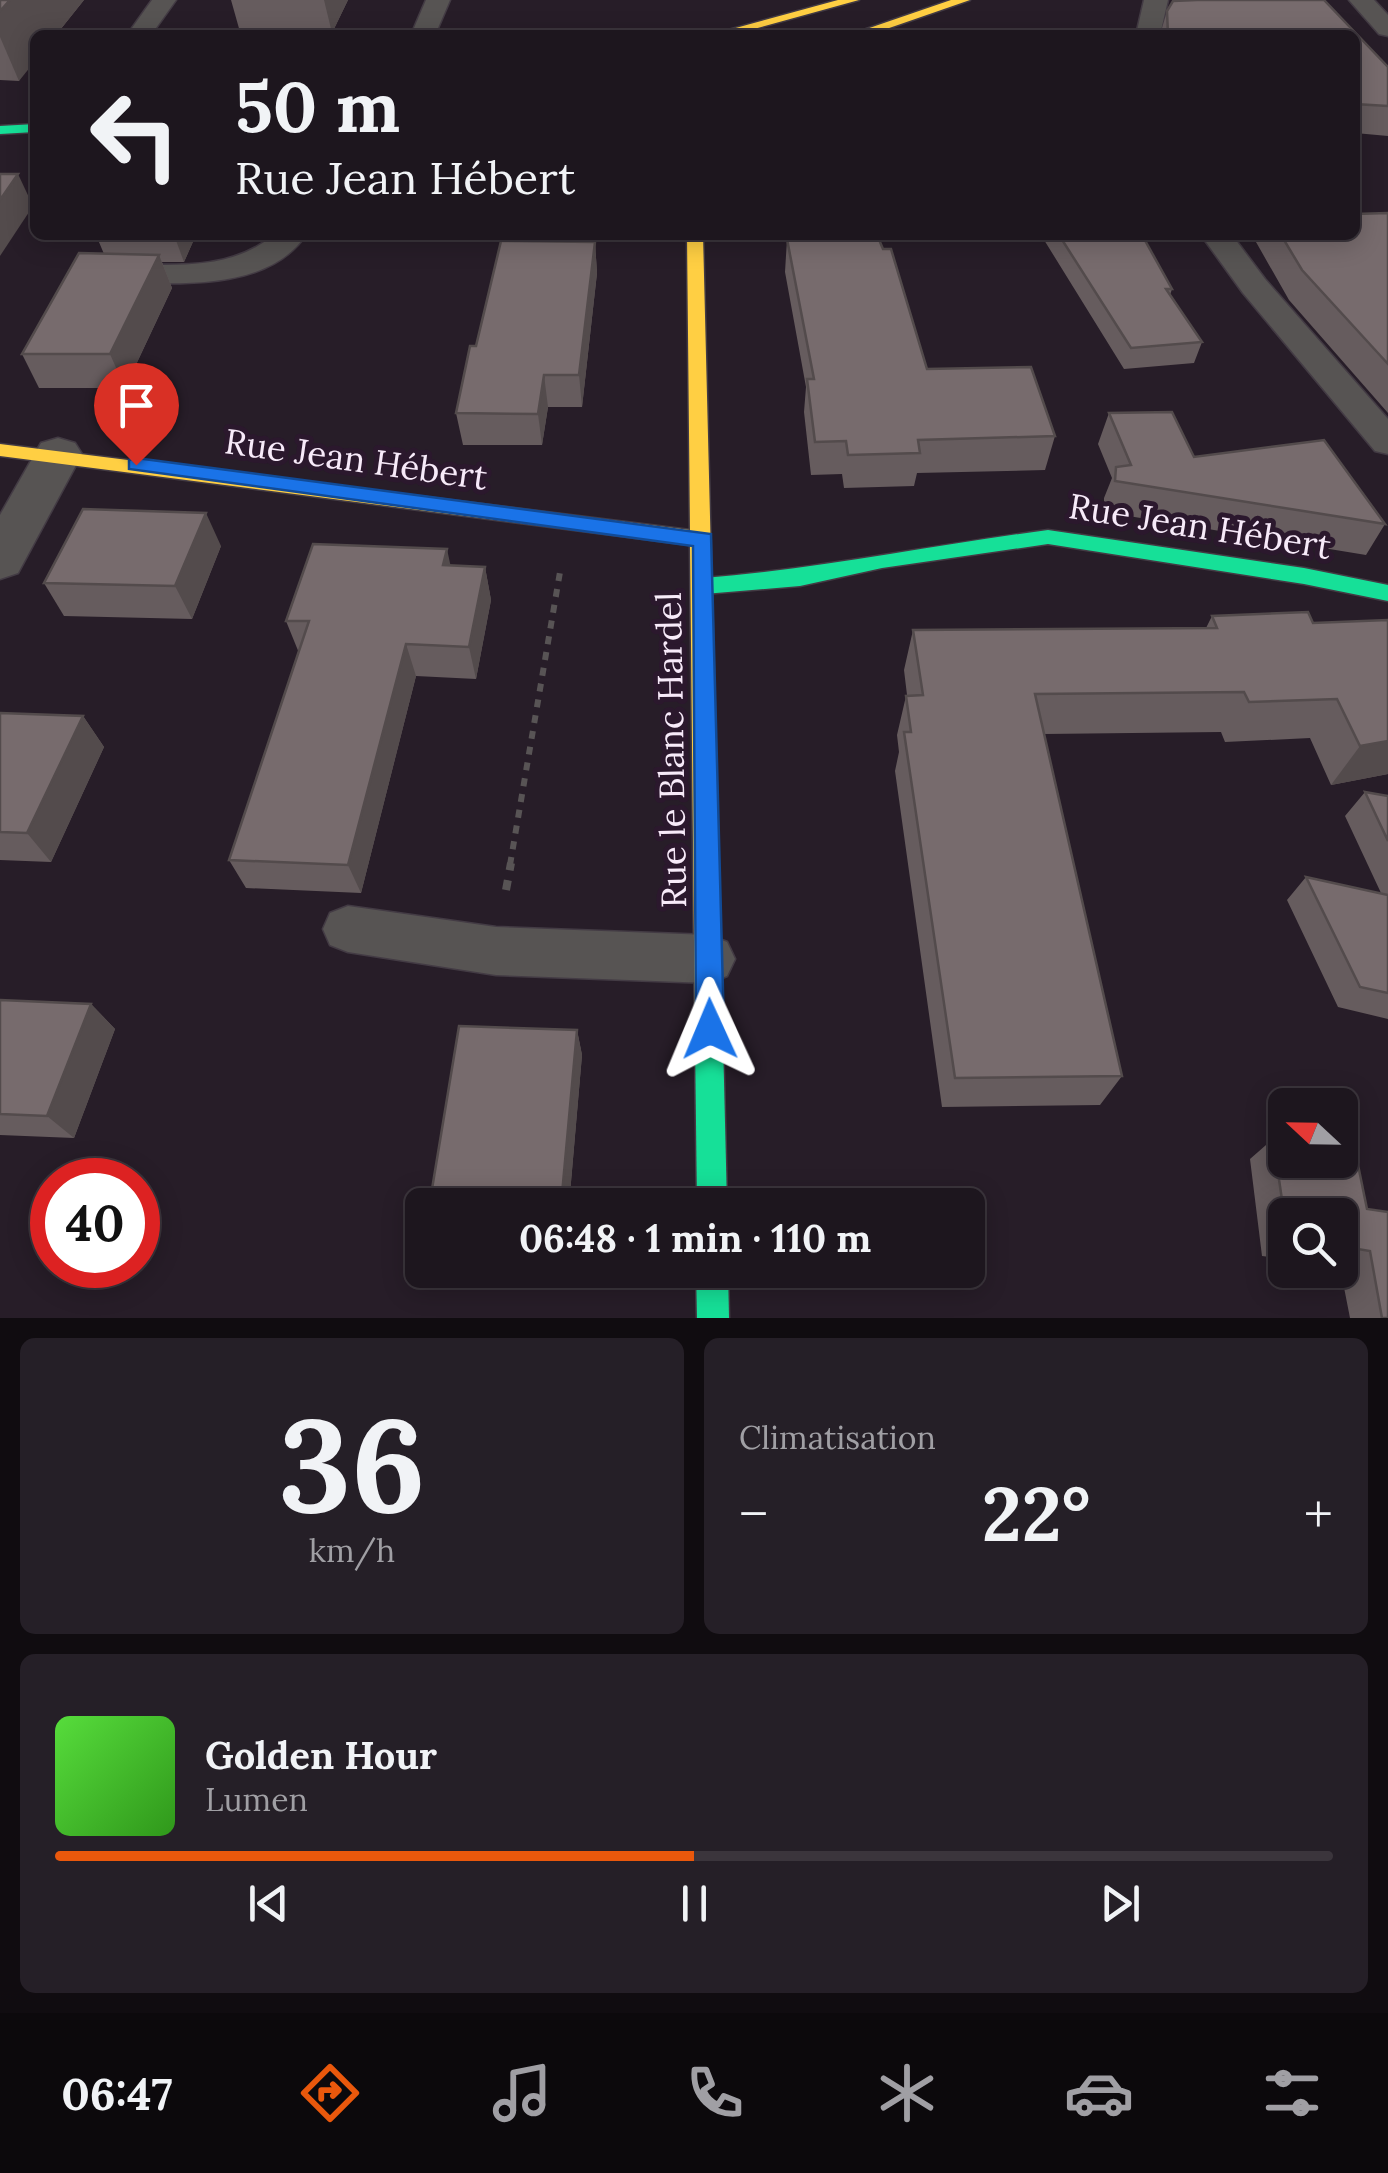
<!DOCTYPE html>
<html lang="fr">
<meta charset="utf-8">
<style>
:root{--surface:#1d161e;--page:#251f27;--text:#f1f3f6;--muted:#a09fa4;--line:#3b353c;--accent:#ea580c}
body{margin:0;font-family:Lora,serif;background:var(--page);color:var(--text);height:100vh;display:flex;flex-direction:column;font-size:38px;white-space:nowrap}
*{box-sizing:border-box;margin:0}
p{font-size:32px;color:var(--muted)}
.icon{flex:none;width:55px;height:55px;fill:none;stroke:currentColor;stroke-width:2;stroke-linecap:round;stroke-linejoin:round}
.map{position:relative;height:1318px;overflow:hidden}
.details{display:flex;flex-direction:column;gap:20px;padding:20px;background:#100c10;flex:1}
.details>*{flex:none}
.guide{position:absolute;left:30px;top:30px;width:1330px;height:210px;border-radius:15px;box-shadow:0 5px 25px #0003,0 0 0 2px var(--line);background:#1d161e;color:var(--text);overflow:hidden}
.needle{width:65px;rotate:292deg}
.tools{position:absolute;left:1268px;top:1088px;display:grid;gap:20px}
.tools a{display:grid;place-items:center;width:90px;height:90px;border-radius:15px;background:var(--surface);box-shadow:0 5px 25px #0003,0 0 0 2px var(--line);font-size:50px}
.speed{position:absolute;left:30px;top:1158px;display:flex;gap:20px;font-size:50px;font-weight:700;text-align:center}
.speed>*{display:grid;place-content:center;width:130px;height:130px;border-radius:50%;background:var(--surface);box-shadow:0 5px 25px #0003,0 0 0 2px var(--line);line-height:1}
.speed .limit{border:15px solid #d22;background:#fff;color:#111}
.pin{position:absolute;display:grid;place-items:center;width:85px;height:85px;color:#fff;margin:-102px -42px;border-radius:50% 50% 50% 0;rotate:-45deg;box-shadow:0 0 10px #0007}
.pin .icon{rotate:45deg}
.me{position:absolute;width:110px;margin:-55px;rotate:359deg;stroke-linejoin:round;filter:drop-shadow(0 0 8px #0008)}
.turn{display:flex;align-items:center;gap:35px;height:210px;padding:0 40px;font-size:45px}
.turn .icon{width:130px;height:130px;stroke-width:2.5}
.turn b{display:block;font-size:70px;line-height:85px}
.big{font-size:75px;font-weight:800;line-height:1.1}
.details .tile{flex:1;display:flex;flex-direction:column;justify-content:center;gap:15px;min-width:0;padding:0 35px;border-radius:15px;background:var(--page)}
.details .dial{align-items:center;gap:0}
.dial b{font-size:130px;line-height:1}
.song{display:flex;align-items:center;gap:30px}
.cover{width:120px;height:120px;border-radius:15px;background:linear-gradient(135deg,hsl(110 70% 55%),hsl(110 70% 35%))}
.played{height:10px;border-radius:5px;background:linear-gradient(90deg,var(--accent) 50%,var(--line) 50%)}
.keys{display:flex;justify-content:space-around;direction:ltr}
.heat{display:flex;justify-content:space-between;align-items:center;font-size:55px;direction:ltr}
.details .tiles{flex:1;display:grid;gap:20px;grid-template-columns:1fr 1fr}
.tile:last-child{grid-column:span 2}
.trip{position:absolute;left:405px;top:1188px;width:580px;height:100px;border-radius:15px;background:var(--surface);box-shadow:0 5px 25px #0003,0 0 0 2px var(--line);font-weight:800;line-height:100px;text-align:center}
.dock{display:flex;height:160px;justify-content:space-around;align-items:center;background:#0c090c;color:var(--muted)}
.dock .icon{width:70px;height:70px}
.dock .active{color:var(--accent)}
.dock b{font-size:45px;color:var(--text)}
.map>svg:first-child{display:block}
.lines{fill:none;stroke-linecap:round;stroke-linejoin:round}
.lane-casing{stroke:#433b44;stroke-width:3}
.street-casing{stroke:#433b44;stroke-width:3}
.fast-casing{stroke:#433b44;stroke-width:3}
.slow-casing{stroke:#433b44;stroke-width:3}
.path-far1{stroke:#585455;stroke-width:6;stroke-dasharray:8 8;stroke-linecap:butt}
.path{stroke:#585455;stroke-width:8;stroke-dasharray:10 10;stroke-linecap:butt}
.lane{fill:#575453;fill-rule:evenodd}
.street{fill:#575453;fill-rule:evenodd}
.fast{fill:#16e098;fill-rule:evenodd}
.slow{fill:#ffcf43;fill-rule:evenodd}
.wall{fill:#665c5e}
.shaded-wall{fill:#534b4c}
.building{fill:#776b6d;stroke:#534b4c;stroke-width:2.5}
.route{fill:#1a73e8;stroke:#114b97;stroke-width:2.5}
.labels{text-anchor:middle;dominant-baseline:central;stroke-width:10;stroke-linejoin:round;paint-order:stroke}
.street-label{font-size:35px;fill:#f7eaf9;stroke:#2b182d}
</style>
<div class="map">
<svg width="1388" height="1318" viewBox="0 0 1388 1318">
<rect width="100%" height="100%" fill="#271d28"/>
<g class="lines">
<g class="lane-casing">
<g id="lane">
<path d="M152,0H176L151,35H127Z"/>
<path d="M426,0H450L435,35H411Z"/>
<path d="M1144,0H1168L1160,35H1136Z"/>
<path d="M1349,0H1374L1388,15V36L1379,34Z"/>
<path d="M273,235H306C266,293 174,283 112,282L101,280L96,273L101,266L112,264C165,264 230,273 273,235Z"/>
<path d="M1201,235H1232L1265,279L1388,419V454L1375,451L1243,293Z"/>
<path d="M348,906L496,927L709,935L727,942L735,959L727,976L709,983L496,975L348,952L330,945L323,929L330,913Z"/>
</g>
</g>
<g class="street-casing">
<path id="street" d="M58,438L75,443L82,454L18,573L0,579V515L41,443Z"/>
</g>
<g class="fast-casing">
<g id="fast">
<path d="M35,124V132L0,134V126Z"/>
<path d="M1048,530L1304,568L1388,585V601L1304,584L1048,544L882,568L800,586L704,594L693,586L704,578C819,569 933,545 1048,530Z"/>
<path d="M709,1026L719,1030L723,1040L727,1205H697L695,1040L699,1030Z"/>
<path d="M696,1270H728L729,1318H697Z"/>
</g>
</g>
<g class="slow-casing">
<g id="slow">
<path d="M838,0H859L732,35H710Z"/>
<path d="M951,0H970L869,35H849Z"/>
<path d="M687,235H703L723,1040L719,1050L709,1054L699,1050L695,1040L690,545L0,456V444L690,530Z"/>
</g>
</g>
<path class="path-far1" d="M510,865L560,572"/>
<path class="path" d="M506,890L511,863"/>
<use href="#lane" class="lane"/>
<use href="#street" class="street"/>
<use href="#fast" class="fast"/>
<use href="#slow" class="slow"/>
</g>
<g class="wall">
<path d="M0,0H84L56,35H35L19,81L0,80Z"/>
<path d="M231,0H348L332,33L240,32Z"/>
<path d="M1197,0H1324L1388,67V136L1355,133V35H1160L1167,11L1173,1Z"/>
<path d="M1388,213V413L1289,300L1252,235H1355Z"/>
<path d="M96,235H196L184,262H162L172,288L125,388H39L22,354L104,254Z"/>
<path d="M794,235H877L927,369L1055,436L1045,470L917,473L914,486L844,488L842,474L811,475L804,412L806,387L785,272L787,239H795Z"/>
<path d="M1041,235H1142L1172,289L1170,295L1202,342L1194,363L1124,369Z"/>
<path d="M595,242L597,273L582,407H548L542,445H463L456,413L476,346Z"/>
<path d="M1109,413L1194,457L1385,524L1366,555L1104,512V498L1112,478L1098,444Z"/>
<path d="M221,546L192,619L64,616L44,583Z"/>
<path d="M450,565L485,567L491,600L476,679L416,676L361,893L246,888L229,860L299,653L286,621Z"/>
<path d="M1212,616L1313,623L1388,620V774L1331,785L1310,738L1225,742L1221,732L1044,734L1122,1076L1100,1105L942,1107L895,771L899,752L897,735L906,696L907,695L904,670L913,630L1206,628Z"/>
<path d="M0,713L83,716L104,747L51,862L0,860Z"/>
<path d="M1365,792L1388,796V1019L1338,1007L1287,900L1306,877L1381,893L1345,816Z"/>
<path d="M0,1000L91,1004L115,1029L74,1138L0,1135Z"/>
<path d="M577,1030L582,1055L569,1205H442L432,1189Z"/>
<path d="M1273,1139L1367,1209L1388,1318H1350L1340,1267V1215H1285V1259L1262,1256L1250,1159Z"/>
</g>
<g class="shaded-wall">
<path d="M10,0H84L56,35H35V61L19,81L0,37V11Z"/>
<path d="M324,0H348L332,33Z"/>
<path d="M18,174L33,206L0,256V200Z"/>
<path d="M174,235H196L184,262Z"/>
<path d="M595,242L597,273L582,407L579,375Z"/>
<path d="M159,255L172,288L125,388L110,354Z"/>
<path d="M544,375L548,407L542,445L538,414Z"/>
<path d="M206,513L221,546L192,619L175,586Z"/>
<path d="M447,549L454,582L443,565Z"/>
<path d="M485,567L491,600L476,679L469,647Z"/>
<path d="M406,644L416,676L361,893L348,865Z"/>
<path d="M83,716L104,747L51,862L27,833Z"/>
<path d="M1388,741V774L1331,785L1360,746Z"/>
<path d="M91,1004L115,1029L74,1138L47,1116Z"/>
<path d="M577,1030L582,1055L569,1205H561Z"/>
</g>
<g class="building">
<path d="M0,0H10L0,11Z"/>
<path d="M1197,0H1324L1388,67V106L1355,104V35H1168L1167,11L1173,1Z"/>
<path d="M1000,32L1002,35H975Z"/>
<path d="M0,174H18L0,200Z"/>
<path d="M1388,213V364L1302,270L1281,235H1355V214Z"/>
<path d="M809,235H877L883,249H891L927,369L1031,367L1055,436L918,440L920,453L848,455L846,441L815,442L807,379H814L787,239L810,238Z"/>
<path d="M1059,235H1142L1172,289H1166L1202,342L1131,348Z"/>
<path d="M501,241L595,242L579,375H544L538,414L456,413L470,346H476Z"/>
<path d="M79,253L159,255L110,354H22Z"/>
<path d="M1172,412L1194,457L1324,440L1385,524L1115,481L1116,467L1131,465L1109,413Z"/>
<path d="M83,509L206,513L175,586L44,583Z"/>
<path d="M313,544L447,549L443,565L485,567L469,647L406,644L348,865L229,860L309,621H286Z"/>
<path d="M1308,612L1313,623L1388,620V741L1360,746L1337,699L1249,702L1244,692L1035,694L1122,1076L955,1078L904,732H911L906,696L923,695L913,630L1217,628L1212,616Z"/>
<path d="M0,713L83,716L27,833L0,832Z"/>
<path d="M1365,792L1388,796V841Z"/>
<path d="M1306,877L1388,895V993L1360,987Z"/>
<path d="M0,1000L91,1004L47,1116L0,1114Z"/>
<path d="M459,1026L577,1030L561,1205H500L501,1192L432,1189Z"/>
<path d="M1273,1139L1285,1141V1160H1340V1148L1355,1150L1367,1209L1388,1212V1318H1382L1370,1251L1340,1246V1215H1285V1220Z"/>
</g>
<path class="route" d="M136,458L711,534L724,1029L720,1039L710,1043L700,1039L696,1029L693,546L129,469V460Z"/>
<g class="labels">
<g class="street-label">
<text transform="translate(356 459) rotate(8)">Rue Jean Hébert</text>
<text transform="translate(1200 526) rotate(9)">Rue Jean Hébert</text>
<text transform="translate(671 750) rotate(-91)">Rue le Blanc Hardel</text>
</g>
</g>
</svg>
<div class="tools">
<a><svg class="needle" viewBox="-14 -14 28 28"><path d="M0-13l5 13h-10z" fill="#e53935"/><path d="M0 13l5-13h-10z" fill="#a09fa4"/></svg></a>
<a><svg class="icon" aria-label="search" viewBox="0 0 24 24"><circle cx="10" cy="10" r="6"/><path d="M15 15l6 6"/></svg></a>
</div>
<div class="speed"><div class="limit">40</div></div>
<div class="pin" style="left:136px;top:465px;background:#d93025"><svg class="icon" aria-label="arrive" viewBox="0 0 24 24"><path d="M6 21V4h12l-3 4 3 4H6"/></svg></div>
<svg class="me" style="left:710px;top:1029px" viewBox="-20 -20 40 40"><path d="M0-17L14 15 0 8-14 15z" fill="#1a73e8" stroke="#fff" stroke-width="4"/></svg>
<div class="trip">06:48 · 1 min · 110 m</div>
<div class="guide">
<div class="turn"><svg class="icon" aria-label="left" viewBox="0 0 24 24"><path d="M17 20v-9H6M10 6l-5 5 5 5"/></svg><div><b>50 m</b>Rue Jean Hébert</div></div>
</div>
</div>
<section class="details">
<div class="tiles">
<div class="tile dial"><b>36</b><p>km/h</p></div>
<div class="tile"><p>Climatisation</p>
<div class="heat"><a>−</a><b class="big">22°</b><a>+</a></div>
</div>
<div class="tile">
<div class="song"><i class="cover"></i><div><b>Golden Hour</b><p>Lumen</p></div></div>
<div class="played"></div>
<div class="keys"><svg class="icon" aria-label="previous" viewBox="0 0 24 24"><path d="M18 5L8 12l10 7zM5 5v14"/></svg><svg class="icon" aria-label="pause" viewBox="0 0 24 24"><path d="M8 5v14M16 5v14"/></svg><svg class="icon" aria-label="next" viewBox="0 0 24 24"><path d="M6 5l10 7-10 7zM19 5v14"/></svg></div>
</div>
</div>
</section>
<nav class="dock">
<b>06:47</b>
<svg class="icon active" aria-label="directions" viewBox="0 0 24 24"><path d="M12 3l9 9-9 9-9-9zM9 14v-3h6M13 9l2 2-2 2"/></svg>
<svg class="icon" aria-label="music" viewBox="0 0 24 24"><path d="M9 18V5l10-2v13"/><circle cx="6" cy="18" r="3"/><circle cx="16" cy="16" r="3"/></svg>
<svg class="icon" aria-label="phone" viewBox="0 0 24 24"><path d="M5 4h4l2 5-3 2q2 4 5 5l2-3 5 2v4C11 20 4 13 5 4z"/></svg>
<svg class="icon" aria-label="climate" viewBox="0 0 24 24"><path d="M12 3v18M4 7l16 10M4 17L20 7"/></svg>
<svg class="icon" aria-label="car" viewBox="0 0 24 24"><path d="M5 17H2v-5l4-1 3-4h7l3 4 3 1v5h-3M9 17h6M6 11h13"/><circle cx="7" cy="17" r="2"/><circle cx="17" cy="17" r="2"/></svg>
<svg class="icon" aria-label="filters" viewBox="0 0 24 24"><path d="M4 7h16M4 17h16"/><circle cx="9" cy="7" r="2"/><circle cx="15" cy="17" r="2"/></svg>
</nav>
